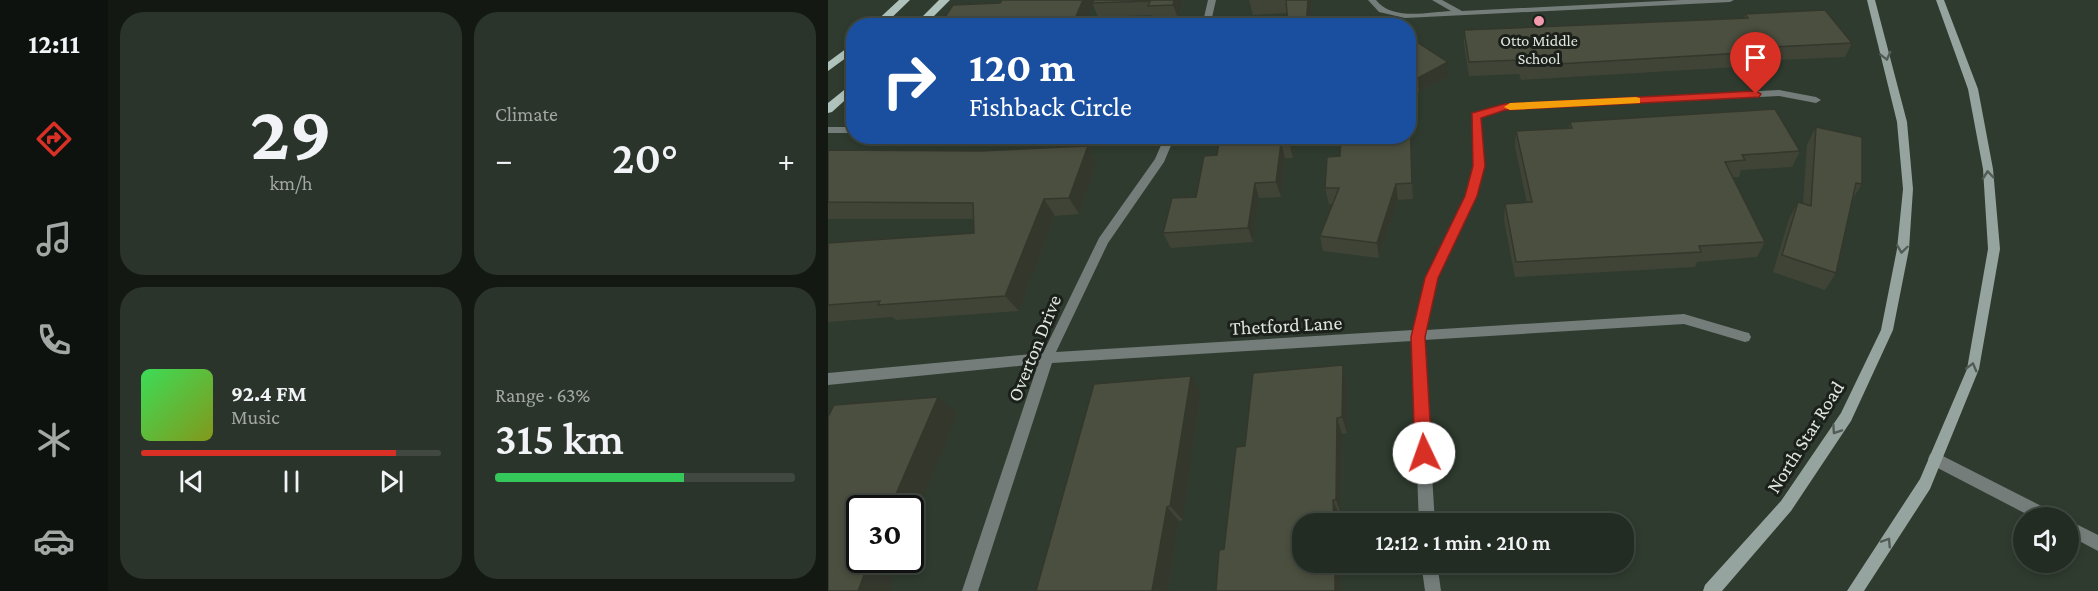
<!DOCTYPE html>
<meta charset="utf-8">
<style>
:root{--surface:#232c23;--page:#2b342b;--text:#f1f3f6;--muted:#a3a7a6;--line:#404841;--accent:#d93025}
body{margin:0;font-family:"Crimson Pro",serif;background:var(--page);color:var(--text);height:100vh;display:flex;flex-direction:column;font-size:22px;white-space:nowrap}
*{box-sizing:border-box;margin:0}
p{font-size:20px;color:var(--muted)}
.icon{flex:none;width:33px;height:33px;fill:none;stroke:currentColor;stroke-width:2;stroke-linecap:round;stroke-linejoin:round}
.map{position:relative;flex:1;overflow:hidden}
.side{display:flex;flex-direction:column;gap:12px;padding:12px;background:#131813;width:720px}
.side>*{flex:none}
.hud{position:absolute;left:18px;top:18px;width:570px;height:126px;border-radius:24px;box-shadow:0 3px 9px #0003,0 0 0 2px var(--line);background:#1a4fa0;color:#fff;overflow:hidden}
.buttons{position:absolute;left:1185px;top:507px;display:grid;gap:12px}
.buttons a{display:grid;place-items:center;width:66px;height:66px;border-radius:50%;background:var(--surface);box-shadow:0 3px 9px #0003,0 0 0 2px var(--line);font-size:30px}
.speed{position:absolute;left:18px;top:495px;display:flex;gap:12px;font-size:30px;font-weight:700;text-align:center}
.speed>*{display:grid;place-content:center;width:78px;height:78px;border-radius:50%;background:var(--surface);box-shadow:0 3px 9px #0003,0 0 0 2px var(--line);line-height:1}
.speed .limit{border:3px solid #111;border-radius:9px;background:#fff;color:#111}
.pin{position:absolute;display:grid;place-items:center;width:51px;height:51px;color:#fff;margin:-62px -26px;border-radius:50% 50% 50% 0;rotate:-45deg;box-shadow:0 0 6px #0007}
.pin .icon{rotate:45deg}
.me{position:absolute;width:66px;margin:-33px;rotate:357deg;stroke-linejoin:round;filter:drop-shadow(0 0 4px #0008)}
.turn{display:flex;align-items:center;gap:21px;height:126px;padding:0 24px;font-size:27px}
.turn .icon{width:78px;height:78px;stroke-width:2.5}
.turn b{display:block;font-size:42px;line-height:51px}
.big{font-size:45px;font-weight:600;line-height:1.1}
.side .card{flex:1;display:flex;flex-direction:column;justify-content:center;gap:9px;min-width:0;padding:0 21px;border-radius:24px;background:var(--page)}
.side .dial{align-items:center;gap:0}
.dial b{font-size:78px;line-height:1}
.song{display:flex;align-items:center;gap:18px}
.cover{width:72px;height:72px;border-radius:9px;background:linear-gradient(135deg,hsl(130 70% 55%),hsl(70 70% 35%))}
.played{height:6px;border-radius:3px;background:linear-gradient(90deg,var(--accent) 85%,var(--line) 85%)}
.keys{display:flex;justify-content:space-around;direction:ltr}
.heat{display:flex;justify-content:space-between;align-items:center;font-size:33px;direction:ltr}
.charge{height:9px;border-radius:4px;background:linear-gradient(90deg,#34c759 63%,var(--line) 0)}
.side .tiles{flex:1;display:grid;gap:12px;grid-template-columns:repeat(2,1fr)}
.trip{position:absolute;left:464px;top:513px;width:342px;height:60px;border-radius:24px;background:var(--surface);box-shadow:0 3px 9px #0003,0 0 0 2px var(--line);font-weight:600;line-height:60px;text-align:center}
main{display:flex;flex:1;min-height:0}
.tabs{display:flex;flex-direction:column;width:108px;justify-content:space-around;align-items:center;background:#0e120e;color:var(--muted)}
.tabs .icon{width:42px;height:42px}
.tabs .on{color:var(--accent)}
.tabs b{font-size:27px;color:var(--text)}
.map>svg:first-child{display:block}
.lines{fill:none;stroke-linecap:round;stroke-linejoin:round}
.lane{fill:#747d7a;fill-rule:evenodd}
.street{fill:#747d7a;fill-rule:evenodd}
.secondary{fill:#96a49f;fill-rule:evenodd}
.primary{fill:#b0c2bc;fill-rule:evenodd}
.wall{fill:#404436}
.shaded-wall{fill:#34372c}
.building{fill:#4b4f3f;stroke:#34372c;stroke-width:1.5}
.oneway{stroke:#525b56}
.route{fill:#d93025;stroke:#8d1f18;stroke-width:1.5}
.slow{fill:#f59e0b}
.poi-dot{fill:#f39aac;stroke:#1b201b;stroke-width:2}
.labels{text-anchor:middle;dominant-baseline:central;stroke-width:6;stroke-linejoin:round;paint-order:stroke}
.far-poi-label{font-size:16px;fill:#dee6de;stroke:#1b201b}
.street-label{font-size:20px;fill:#dee6de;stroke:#1b201b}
</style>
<main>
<nav class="tabs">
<b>12:11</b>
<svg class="icon on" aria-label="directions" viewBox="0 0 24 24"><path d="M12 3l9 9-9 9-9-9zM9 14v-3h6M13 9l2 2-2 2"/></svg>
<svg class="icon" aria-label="music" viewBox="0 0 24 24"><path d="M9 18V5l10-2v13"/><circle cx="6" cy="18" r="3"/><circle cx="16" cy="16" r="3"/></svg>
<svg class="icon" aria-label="phone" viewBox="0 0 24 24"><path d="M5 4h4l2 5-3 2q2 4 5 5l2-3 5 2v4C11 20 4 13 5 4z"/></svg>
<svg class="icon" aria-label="climate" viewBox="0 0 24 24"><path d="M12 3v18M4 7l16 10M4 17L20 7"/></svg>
<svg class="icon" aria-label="car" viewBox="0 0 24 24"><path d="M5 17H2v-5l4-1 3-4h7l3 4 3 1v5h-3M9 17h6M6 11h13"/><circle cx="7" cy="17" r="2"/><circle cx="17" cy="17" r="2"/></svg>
</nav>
<section class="side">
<div class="tiles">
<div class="card dial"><b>29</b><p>km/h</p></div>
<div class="card"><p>Climate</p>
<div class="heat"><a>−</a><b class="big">20°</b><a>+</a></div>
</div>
<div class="card">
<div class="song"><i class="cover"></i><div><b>92.4 FM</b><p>Music</p></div></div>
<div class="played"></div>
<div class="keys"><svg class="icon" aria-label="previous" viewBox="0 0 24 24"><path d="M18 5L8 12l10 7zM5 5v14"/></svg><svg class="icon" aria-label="pause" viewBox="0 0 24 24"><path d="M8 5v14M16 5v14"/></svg><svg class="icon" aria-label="next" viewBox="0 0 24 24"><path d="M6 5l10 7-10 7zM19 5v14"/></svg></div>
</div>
<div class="card"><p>Range · 63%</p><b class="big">315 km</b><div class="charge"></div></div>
</div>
</section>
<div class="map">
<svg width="1270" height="591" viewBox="0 0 1270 591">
<rect width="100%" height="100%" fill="#2f3b2f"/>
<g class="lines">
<g class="lane">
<path d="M540,0H548C564,21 600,12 623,11L604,0H614L634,11L853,0H906L902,2L577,18L551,12Z"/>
<path d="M1107,452L1227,513L1229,518H1206L1102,464L1100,459L1102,454Z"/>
<path d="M1240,520L1270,535V551L1240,535Z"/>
</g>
<g class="street">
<path d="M380,0H388L382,26H374Z"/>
<path d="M951,90L988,97L993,100L988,103L951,96L677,110L653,118L656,166L648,196L609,278L598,330L856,314L917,332L921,333L923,337L921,341L917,342L856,324L596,340L607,524H591L584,341L224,363L150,591H134L210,364L0,385V373L215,353L271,238L327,159L337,136H347L336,162L280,243L228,352L585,330L597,278L638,196L646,166L645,114L676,104Z"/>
<rect x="0" y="127" width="26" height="6"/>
<path d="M593,562H609L613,591H597Z"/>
</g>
<g class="secondary">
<path d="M1039,0H1047L1079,122L1085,189L1081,249L1065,330L1023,421L963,511L894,591H875L877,585L953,501L1013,413L1053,330L1069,249L1075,189L1069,122Z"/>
<path d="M1108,0H1116L1150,89L1165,169L1172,249L1151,369L1102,489L1036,591H1019L1092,479L1139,369L1160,249L1155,169L1140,89Z"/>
</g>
<g class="primary">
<path d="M71,0H82L55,26H43Z"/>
<path d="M111,0H122L96,26H85Z"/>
<path d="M26,43V52L0,71V62Z"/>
<path d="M26,82V92L4,112L0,113V103Z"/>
</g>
</g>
<g class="wall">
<path d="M174,0H355L350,18L325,20L324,15L270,17L265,5L172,3Z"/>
<path d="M421,0H484L482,26L459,13L425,15Z"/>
<path d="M917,14L1024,43L1017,57L928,61L926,66L693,80L691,74L641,76L636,44V30L916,18Z"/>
<path d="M580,36L620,62V76L591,92L582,85V96L580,106Z"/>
<path d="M742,122L972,151L964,167L913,170L911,177H905L937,242L929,257L869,262L867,267L687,277L676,220L677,204L699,203L687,147L688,131L741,128Z"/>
<path d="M988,127L1034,184L1024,200L1008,273L997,290L945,272L961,219L970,202L975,204L979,145Z"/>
<path d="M583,132L585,199L570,200L551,258L495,251L492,236L504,204H501L497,188L512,156Z"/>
<path d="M467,136L465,158H457L453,197L431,198L425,242L343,248L335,233L368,197L389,155Z"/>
<path d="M260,146L269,163L251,214L227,216L191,311L68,320L64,317L0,322V243L146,233L145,219H0V150L153,151Z"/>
<path d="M515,365L519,382V433L514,434L513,514H511V524H474V562H512L513,591H388L417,446Z"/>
<path d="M373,393L355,520L351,521L340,591H208Z"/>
</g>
<g class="shaded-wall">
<path d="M255,0H266L264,3L265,5L256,26H244Z"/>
<path d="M346,0H355L350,18L345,5Z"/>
<path d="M480,0H484L482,26H478Z"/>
<path d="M620,62V76L591,92L590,78Z"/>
<path d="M581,81L582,96L580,106V84Z"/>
<path d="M582,116L583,132L585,199L584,183Z"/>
<path d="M462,136H467L465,158L461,142Z"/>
<path d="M453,143L457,158L453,197L448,182Z"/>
<path d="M260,146L269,163L251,214L241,198Z"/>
<path d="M427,183L431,198L425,242L420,228Z"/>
<path d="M568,184L570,200L551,258L549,243Z"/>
<path d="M216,199L227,216L191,311L177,296Z"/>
<path d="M515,365L519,382V433L514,417Z"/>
<path d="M363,376L373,393L355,520L342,506Z"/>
<path d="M110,397L130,413L82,532V508H62Z"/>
<path d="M509,418L514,434L513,514L508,500Z"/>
<path d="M505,500L511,514V524H506Z"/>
<path d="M339,507L351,521L340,591H324Z"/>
<path d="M41,560H72L63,581H65L61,591H30Z"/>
<path d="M507,562H512L513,591H507Z"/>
</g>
<g class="building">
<path d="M174,0H255L244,26H111L125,5L172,3Z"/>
<path d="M266,0H346L345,5L320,6L322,1L264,3Z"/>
<path d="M458,0H480L478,26H460Z"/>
<path d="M997,10L1024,43L928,48L931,52L694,66L692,60L641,62L636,30L920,18L917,14Z"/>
<path d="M580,36L620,62L590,78L580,71Z"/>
<path d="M947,109L972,151L914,155L917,160L897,162L937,242L871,246L873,252L688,262L677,204L704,202L688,131L744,128L742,122Z"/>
<path d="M580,116H582L584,183L568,184L549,243L492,236L511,188H497L499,157L512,156L513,136H580Z"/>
<path d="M988,127L1034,137V184L1028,183L1008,273L954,255L970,202L983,206Z"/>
<path d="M392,136H462L461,142L453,143L448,182L427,183L420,228L335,233L344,198L368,197L376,156L389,155Z"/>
<path d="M260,146L241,198L216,199L177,296L50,305L52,301L0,305V243L146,233L145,203L0,202V150L153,151Z"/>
<path d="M515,365L514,417L509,418L508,500H505L506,524H474V562H507V591H388L391,550L396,549L408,447L417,446L425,373Z"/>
<path d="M363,376L342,506L339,507L324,591H208L266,384Z"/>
<path d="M110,397L62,508H32V560H41L36,570H38L30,591H0V417L6,405Z"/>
</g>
<defs><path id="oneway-chevron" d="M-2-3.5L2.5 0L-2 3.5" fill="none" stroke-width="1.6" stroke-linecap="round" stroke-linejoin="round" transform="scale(1.5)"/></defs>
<g class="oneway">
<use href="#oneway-chevron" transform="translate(1058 56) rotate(76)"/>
<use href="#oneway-chevron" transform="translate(1160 175) rotate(-95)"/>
<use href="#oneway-chevron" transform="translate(1074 249) rotate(98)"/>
<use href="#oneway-chevron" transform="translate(1144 367) rotate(-75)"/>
<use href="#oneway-chevron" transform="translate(1008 430) rotate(124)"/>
<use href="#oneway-chevron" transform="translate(1059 542) rotate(-57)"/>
</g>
<path class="route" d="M928,91L933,94L931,97L677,110L653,118L657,166L649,196L610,278L597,337L604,453L601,459L596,461L590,459L587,453L583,337L597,278L637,196L645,166L644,113L676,104Z"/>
<path class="slow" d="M808,97L812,98V103L682,110L676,107L682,103Z"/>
<circle class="poi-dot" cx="711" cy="21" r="6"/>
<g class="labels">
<g class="far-poi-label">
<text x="711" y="40">Otto Middle<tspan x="711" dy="18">School</tspan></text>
</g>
<g class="street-label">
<text transform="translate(458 325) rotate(-3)">Thetford Lane</text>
<text transform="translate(206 348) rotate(-68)">Overton Drive</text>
<text transform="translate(977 437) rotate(-58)">North Star Road</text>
</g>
</g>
</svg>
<div class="buttons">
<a><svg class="icon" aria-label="sound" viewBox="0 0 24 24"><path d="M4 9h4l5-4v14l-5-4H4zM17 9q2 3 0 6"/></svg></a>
</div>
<div class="speed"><div class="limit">30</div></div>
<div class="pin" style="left:928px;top:94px;background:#d93025"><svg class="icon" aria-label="arrive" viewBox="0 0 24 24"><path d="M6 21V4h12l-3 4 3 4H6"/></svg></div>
<svg class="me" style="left:596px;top:453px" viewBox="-20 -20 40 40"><circle r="19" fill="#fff"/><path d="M0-13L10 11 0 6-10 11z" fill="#d93025"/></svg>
<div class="trip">12:12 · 1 min · 210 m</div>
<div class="hud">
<div class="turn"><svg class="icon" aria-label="right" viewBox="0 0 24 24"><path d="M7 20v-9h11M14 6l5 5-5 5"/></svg><div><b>120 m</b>Fishback Circle</div></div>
</div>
</div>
</main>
